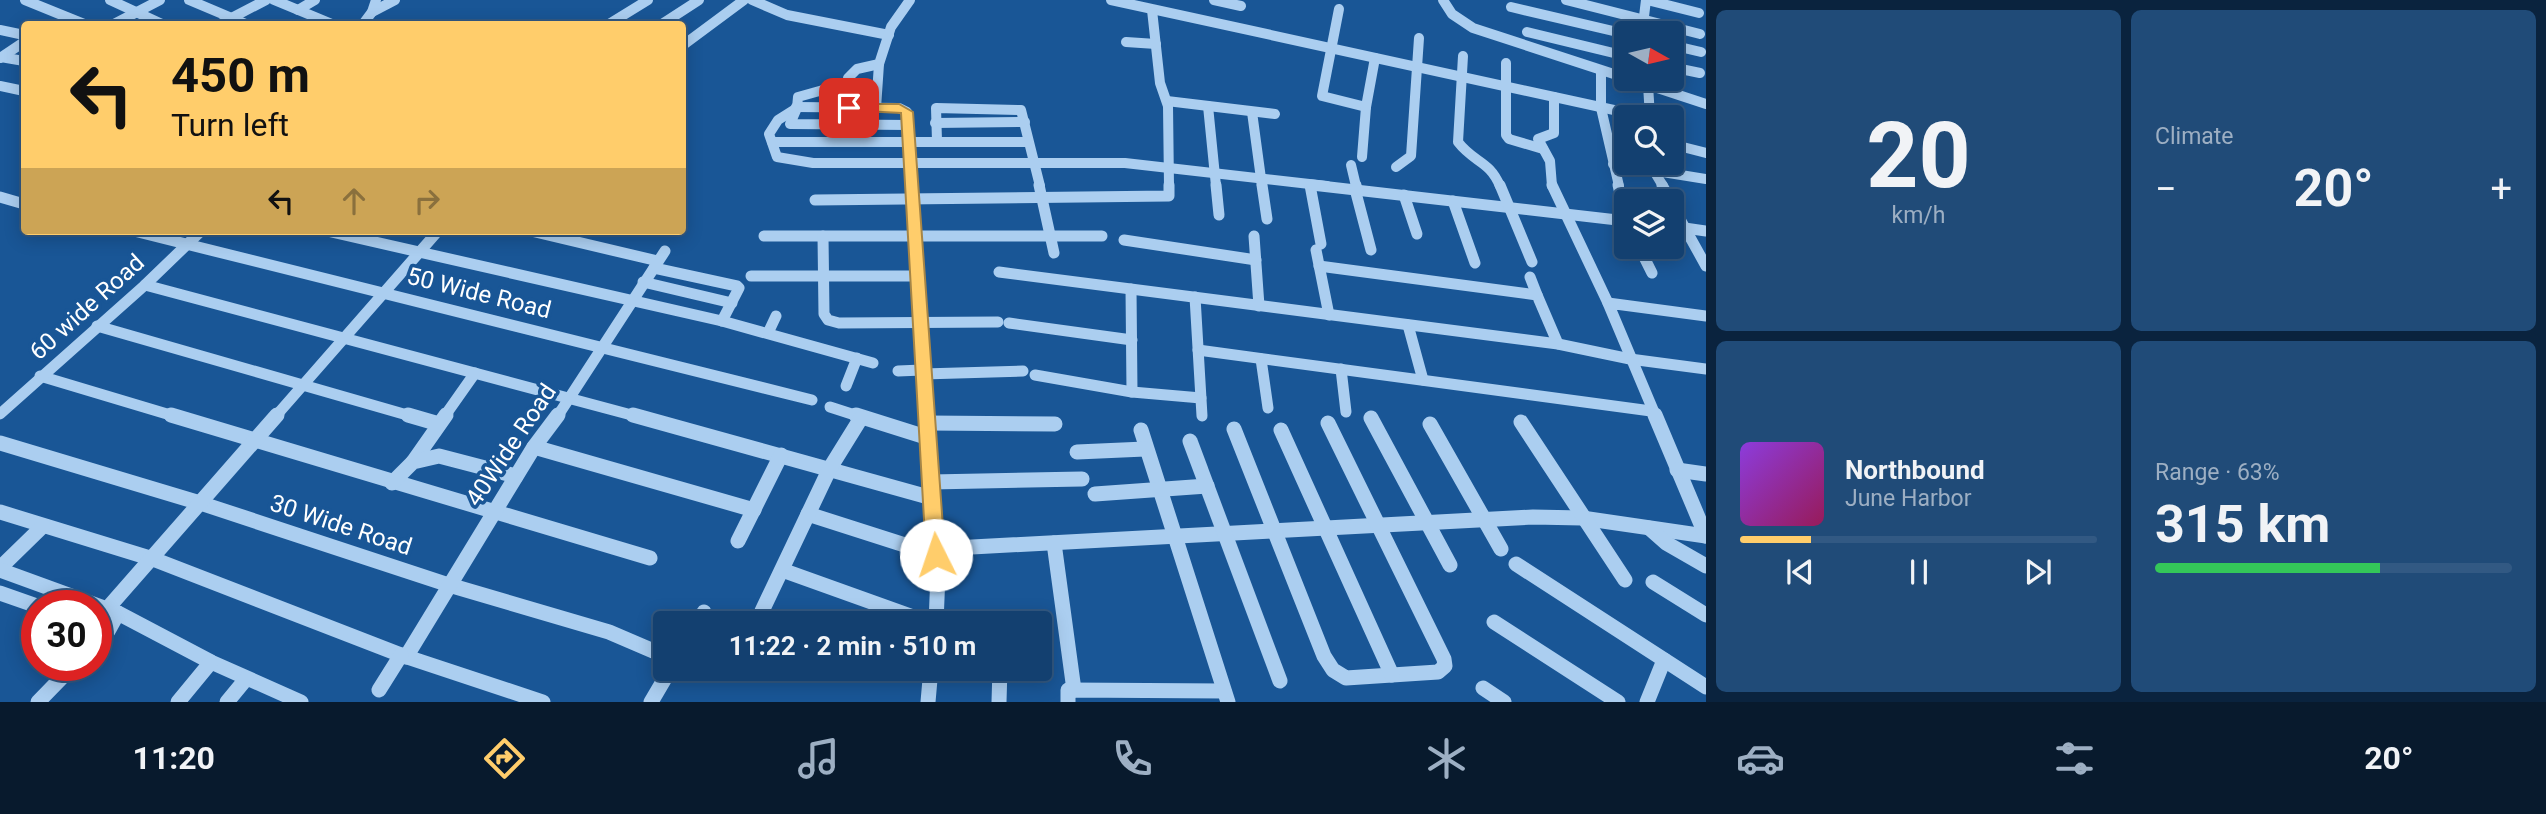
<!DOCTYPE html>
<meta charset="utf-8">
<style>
:root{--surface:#134070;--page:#204b78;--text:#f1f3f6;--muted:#9dafc3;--line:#325983;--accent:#ffcd6b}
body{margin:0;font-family:Roboto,sans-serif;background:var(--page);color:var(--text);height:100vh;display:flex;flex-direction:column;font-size:26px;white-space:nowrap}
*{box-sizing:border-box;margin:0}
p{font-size:23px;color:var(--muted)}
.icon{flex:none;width:38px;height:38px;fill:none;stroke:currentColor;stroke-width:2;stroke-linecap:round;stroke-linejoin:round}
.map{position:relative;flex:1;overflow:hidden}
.panel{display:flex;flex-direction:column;gap:10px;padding:10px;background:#0a233e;width:840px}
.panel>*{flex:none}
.top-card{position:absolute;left:21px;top:21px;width:665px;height:214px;border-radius:7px;box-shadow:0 4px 18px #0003,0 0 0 2px var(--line);background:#ffcd6b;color:#111;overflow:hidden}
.needle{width:46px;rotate:98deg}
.buttons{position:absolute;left:1614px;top:21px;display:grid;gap:14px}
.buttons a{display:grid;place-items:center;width:70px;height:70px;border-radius:7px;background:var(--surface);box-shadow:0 4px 18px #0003,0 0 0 2px var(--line);font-size:35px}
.speed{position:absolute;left:21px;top:590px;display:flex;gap:14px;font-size:35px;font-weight:700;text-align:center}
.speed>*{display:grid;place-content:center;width:91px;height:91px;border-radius:50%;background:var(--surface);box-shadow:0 4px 18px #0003,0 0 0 2px var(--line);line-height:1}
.speed .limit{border:10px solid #d22;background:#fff;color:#111}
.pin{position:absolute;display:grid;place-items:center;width:60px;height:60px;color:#fff;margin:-30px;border-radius:14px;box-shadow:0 4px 10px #0006}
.me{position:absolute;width:77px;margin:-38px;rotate:356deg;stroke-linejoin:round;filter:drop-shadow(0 0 5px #0008)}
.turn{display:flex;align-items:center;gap:24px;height:147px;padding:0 35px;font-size:32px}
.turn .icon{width:91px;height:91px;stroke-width:2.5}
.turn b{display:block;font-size:49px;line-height:60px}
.lanes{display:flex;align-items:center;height:66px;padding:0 35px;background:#0003;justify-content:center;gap:35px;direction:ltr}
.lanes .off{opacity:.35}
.big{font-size:52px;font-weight:700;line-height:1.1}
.panel .tile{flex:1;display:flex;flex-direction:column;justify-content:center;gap:10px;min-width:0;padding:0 24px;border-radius:10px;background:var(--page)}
.panel .dial{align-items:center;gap:0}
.dial b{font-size:91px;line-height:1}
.song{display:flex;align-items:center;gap:21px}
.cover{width:84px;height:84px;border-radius:10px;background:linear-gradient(135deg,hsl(270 70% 55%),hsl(330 70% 35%))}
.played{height:7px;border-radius:4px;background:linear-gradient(90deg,var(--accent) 20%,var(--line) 20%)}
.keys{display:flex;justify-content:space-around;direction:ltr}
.heat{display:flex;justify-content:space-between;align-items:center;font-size:38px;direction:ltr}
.charge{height:10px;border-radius:5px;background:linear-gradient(90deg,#34c759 63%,var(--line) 0)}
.panel .tiles{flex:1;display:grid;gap:10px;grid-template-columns:repeat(2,1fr)}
.trip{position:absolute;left:653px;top:611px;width:399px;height:70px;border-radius:7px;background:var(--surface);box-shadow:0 4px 18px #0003,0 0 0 2px var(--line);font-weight:700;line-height:70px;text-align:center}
.tabs{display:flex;height:112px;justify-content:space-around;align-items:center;background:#081a2d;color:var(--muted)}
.tabs .icon{width:49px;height:49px}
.tabs .selected{color:var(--accent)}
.tabs b{font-size:32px;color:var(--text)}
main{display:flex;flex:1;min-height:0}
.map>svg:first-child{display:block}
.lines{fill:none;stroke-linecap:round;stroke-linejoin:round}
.minor-far2{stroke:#abcef0;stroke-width:10}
.minor-far1{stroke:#abcef0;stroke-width:11}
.minor{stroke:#abcef0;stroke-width:15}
.route{fill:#ffcd6b;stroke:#a68546;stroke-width:2}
.labels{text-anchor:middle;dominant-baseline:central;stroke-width:7;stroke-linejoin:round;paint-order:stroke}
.street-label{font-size:24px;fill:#fff;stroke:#195696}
</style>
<main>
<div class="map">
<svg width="1706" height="702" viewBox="0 0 1706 702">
<rect width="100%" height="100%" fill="#195696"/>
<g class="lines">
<g class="minor-far2">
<path d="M25,0L84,24"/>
<path d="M110,0L162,24"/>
<path d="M189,0L246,24"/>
<path d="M274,0L332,24"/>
<path d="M752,0L787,15L889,35"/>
<path d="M1111,0L1646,117"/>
<path d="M1214,0L1241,6"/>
<path d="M1443,0L1452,14L1473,28L1626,78"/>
<path d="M1566,0L1700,34"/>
<path d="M1647,0L1699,13"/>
<path d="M1511,7L1626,34"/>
<path d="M1339,9L1322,96L1366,107"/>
<path d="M298,10L315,0"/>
<path d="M1152,10L1160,83L1168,106L1169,186"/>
<path d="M372,12L395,0"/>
<path d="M114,24L160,0"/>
<path d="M220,24L266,0"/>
<path d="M363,24L372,12L376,0"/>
<path d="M609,24L648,0"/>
<path d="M662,24L699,0"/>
<path d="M0,30L24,35"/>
<path d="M1527,32L1626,56"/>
<path d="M1642,33L1646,0"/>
<path d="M1126,42L1156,44"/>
<path d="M1671,45L1701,52"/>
<path d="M682,46L744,0"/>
<path d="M1463,56L1458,142C1474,163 1489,160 1500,186"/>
<path d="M0,57L24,61"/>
<path d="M0,58L24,42"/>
<path d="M1506,63V135L1509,139L1543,149"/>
<path d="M1671,67L1700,73"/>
<path d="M1601,71V108L1619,186"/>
<path d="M1630,79L1706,104"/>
<path d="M848,83L798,97L797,108L778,120L769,134L777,157L813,163H1125L1327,186"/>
<path d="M1648,85L1650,117"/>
<path d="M0,86L24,91"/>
<path d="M1167,101L1275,114"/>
<path d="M1208,106L1216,186"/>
<path d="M796,107L899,108L907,112L912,186"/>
<path d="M797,108L790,124L909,125"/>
<path d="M849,108L848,78L857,69L879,64L891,27L910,0"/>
<path d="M876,108L879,64"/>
<path d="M1252,112L1262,186"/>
<path d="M935,123L1025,122"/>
<path d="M937,141L936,108L1021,110L1040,186"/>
<path d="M772,142H1027"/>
<path d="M1671,144L1706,153"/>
<path d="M1362,157L1366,107L1375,58"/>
<path d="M1613,164L1706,179"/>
<path d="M1351,165L1356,186"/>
<path d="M1396,167L1411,156L1419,38"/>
<path d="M1654,171L1663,186"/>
<path d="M1552,186L1550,161L1538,139L1554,133V97"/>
</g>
<g class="minor-far1">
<path d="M912,185L927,417"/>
<path d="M1039,185L1054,253"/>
<path d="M1216,185L1219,215"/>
<path d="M1262,185L1267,219"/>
<path d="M1310,185L1321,244"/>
<path d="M1312,185L1626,221"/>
<path d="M1356,185L1357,190"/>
<path d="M1500,185L1532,262"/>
<path d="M1552,185L1608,303"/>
<path d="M1618,185L1626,219"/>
<path d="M1662,185L1671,201"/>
<path d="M1355,189L1371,250"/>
<path d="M1404,195L1417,234"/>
<path d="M0,197L24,204"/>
<path d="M815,200L1169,196V185"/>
<path d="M1453,201L1475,263"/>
<path d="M1671,203L1706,266"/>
<path d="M1671,226L1706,231"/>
<path d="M134,231L812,400"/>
<path d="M327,231L722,321L873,363"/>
<path d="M531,231L658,261"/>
<path d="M764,236H1102"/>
<path d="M823,236L824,314L828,320L839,323L998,322"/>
<path d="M1254,236L1259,306"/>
<path d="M1124,240L1256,260"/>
<path d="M1639,247L1652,273"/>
<path d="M1316,250L1329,315"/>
<path d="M1319,266L1537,295L1558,344"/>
<path d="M654,268L737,286L739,288L722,321"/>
<path d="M999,272L1558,344L1630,359L1706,369"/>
<path d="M751,276H917"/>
<path d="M1530,277L1537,295"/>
<path d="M643,282L732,303"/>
<path d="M145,285L639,417"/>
<path d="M1131,289L1132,392"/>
<path d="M1195,297L1202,416"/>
<path d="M1009,323L1132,340"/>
<path d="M1408,325L1423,380"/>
<path d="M97,326L414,417"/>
<path d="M768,333L776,316"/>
<path d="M1198,350L1651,411"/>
<path d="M1261,359L1268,408"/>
<path d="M1341,369L1346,412"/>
<path d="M898,371L922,370"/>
<path d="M923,374L1023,371"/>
<path d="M1035,375L1132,392L1201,398"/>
<path d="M40,376L177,417"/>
<path d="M846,386L857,358"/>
<path d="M830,407L861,417"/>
<path d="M0,414L145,285L201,231"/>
<path d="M275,417L438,231"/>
<path d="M444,417L475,373"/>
<path d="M557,417L665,251"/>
<path d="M1656,417L1608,303L1706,316"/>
</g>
<g class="minor">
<path d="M171,415L650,558"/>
<path d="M408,415L439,424"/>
<path d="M633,415L932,498"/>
<path d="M856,415L929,438"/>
<path d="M926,415L935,549L1533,517L1582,518L1706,536"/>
<path d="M1655,415L1706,536"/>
<path d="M1371,418L1450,565"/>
<path d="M1521,422L1625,580"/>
<path d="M928,423L1055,424"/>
<path d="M1430,424L1501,549"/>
<path d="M1234,429L1324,656L1333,670L1346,678L1438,672L1445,666L1444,659L1328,423"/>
<path d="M1141,430L1228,702"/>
<path d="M1281,430L1392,675"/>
<path d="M1190,441L1280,681"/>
<path d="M0,443L200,503L449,585L609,632L665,656"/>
<path d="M534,447L754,510"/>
<path d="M1077,452L1145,449"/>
<path d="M413,462L446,415"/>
<path d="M1677,470L1706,474"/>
<path d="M931,482L1082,479"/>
<path d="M392,483L413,462L439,456L516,476"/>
<path d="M1095,494L1207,486"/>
<path d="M0,512L153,559L401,655L543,702"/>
<path d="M808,514L936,555"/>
<path d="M1649,528L1666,543L1706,566"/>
<path d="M738,541L781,455"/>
<path d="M1054,543L1074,690"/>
<path d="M935,550L938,574L936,623"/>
<path d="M1516,564L1706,687"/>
<path d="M0,568L43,526"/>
<path d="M0,570L118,613L211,662L301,702"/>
<path d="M782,570L930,623"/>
<path d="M1653,582L1706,615"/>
<path d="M0,593L37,606"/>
<path d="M107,609L277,415"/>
<path d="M1494,622L1618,702"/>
<path d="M698,623L704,612"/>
<path d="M759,623L762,611L830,468L861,418"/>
<path d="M96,643L108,631L118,613"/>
<path d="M406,657L534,447L558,415"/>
<path d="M1483,688L1504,702"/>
<path d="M379,690L401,655"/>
<path d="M38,702L74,665"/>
<path d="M178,702L211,662"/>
<path d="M227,702L246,679"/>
<path d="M651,702L671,668"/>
<path d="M928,702L931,668"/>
<path d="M999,702L1000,668"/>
<path d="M1068,702V690L1224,691"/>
<path d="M1647,702L1664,660"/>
</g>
</g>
<path class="route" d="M849,104H899L913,112L945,555L943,561L936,564L929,561L926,555L901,113L844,110V105Z"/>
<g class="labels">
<g class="street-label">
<text transform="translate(479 293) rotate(14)">50 Wide Road</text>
<text transform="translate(87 307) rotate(-42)">60 wide Road</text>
<text transform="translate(511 445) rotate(-56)">40Wide Road</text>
<text transform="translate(341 525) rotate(18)">30 Wide Road</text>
</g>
</g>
</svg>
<div class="buttons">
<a><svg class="needle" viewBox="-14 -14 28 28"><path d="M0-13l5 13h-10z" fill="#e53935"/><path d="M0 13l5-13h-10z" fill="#9dafc3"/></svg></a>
<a><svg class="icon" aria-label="search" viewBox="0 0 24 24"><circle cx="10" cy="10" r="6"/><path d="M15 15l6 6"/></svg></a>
<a><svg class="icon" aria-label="layers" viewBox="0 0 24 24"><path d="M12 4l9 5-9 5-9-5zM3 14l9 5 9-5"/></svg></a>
</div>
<div class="speed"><div class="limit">30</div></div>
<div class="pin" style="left:849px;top:108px;background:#d93025"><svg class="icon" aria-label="arrive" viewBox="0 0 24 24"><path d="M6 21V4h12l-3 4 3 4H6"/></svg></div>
<svg class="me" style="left:936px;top:555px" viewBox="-20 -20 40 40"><circle r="19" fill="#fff"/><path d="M0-13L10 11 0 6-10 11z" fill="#ffcd6b"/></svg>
<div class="trip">11:22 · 2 min · 510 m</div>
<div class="top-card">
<div class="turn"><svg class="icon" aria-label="left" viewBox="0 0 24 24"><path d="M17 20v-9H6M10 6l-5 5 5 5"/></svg><div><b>450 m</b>Turn left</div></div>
<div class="lanes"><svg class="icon" aria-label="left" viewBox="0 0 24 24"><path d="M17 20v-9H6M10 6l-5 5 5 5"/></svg><svg class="icon off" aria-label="ahead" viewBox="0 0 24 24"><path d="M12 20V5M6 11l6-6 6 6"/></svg><svg class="icon off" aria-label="right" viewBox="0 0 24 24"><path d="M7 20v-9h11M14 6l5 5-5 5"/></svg></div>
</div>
</div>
<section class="panel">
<div class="tiles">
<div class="tile dial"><b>20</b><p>km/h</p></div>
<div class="tile"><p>Climate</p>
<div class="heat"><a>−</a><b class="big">20°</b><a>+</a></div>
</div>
<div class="tile">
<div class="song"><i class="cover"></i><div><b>Northbound</b><p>June Harbor</p></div></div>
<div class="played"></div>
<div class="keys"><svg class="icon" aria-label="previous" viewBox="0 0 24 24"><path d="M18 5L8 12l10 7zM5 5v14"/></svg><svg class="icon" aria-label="pause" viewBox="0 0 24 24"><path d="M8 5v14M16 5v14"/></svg><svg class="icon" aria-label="next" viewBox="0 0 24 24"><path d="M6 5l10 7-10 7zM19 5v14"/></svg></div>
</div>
<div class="tile"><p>Range · 63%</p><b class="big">315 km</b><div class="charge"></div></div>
</div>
</section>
</main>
<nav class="tabs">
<b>11:20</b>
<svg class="icon selected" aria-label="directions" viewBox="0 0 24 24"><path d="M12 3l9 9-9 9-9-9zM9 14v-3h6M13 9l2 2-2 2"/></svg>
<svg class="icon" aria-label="music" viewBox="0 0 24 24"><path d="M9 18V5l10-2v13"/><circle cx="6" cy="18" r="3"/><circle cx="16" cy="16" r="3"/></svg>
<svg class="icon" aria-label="phone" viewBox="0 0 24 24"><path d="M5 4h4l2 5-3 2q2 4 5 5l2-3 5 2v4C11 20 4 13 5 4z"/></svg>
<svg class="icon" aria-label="climate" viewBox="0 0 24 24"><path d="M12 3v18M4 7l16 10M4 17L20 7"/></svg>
<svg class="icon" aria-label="car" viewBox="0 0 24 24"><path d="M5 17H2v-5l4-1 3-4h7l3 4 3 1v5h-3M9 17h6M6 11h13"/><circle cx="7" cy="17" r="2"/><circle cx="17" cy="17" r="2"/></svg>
<svg class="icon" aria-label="filters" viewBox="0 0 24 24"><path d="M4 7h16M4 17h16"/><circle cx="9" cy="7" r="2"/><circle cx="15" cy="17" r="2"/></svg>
<b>20°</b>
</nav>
